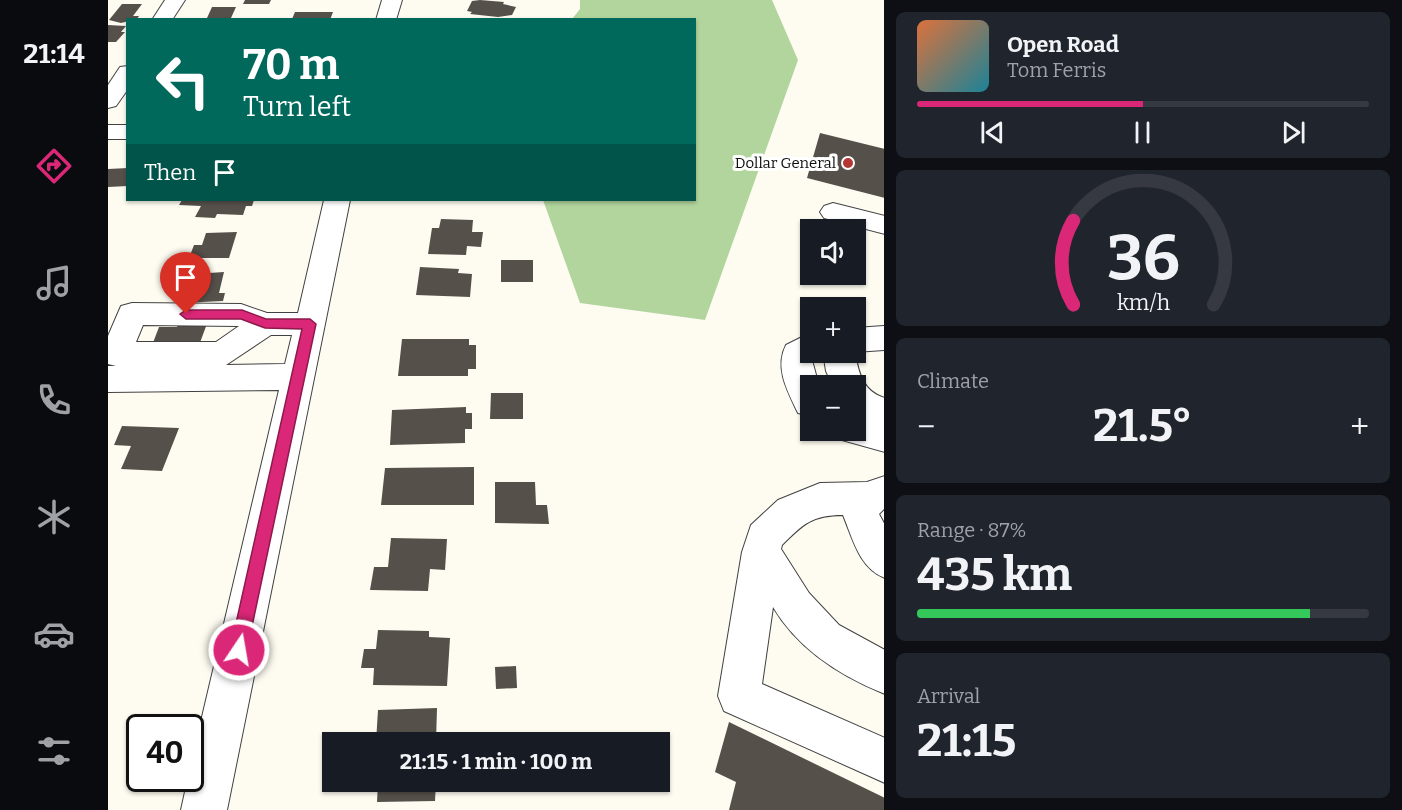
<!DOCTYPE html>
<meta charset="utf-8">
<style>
:root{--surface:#171b24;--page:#20242c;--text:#f1f3f6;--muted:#9ea1a6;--line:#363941;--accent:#db2777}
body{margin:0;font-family:Bitter,serif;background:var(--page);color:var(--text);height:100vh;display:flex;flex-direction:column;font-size:22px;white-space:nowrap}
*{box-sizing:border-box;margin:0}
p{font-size:20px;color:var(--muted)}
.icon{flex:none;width:33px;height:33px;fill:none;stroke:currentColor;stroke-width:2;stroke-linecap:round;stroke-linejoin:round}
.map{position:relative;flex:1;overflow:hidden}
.drawer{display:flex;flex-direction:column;gap:12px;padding:12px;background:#0d0f14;width:518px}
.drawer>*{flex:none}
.banner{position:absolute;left:18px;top:18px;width:570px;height:183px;border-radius:0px;box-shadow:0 2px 4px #0004;background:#00695c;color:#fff;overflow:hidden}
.fabs{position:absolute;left:692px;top:219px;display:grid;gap:12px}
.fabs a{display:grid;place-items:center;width:66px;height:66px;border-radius:0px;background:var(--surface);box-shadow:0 2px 4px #0004;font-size:30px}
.speed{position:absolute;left:18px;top:714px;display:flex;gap:12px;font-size:30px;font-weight:700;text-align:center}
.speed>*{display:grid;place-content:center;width:78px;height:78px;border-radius:50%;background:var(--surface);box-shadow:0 2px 4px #0004;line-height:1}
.speed .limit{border:3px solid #111;border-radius:9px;background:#fff;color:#111}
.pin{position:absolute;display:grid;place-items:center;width:51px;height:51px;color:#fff;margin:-62px -26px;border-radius:50% 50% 50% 0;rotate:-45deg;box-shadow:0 0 6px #0007}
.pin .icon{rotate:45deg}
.me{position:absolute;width:66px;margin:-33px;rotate:12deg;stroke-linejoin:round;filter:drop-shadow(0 0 4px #0008)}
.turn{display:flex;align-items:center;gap:21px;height:126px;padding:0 18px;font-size:27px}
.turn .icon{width:78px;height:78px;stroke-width:2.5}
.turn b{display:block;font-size:42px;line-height:51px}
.then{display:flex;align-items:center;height:57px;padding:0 18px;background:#0003;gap:12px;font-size:22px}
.big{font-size:45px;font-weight:700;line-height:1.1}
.drawer .tile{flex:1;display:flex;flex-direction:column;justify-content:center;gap:9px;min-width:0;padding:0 21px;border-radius:9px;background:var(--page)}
.drawer .dial{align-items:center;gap:0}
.dial svg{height:156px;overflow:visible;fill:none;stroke:var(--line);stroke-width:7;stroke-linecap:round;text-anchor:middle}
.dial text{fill:var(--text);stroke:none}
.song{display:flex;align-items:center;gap:18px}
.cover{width:72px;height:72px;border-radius:9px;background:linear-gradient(135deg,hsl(20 70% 55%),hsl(190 70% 35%))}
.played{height:6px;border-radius:3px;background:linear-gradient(90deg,var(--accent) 50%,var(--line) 50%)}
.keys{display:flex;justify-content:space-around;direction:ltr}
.heat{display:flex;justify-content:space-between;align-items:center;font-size:33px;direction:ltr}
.charge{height:9px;border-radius:4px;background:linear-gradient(90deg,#34c759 87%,var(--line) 0)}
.trip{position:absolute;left:214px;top:732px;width:348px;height:60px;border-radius:0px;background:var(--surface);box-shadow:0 2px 4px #0004;font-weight:700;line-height:60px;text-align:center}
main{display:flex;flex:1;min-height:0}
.menu{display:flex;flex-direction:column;width:108px;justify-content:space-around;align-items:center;background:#090b0e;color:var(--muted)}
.menu .icon{width:42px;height:42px}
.menu .on{color:var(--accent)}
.menu b{font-size:27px;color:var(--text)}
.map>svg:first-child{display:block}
.forest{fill:#b2d59d}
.building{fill:#56504b}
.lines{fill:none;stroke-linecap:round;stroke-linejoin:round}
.minor-casing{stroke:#414141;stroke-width:2}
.minor{fill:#fff;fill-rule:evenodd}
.route{fill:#db2777;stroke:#8e194d;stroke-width:1.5}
.poi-dot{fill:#b33632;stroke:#fff;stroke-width:2}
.labels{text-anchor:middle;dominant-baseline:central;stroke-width:6;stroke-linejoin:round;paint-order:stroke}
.far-poi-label{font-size:15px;fill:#0e0e0e;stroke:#fff;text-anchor:end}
</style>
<main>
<nav class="menu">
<b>21:14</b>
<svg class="icon on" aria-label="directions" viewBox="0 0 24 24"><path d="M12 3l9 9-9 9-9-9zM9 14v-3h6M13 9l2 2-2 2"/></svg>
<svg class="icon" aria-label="music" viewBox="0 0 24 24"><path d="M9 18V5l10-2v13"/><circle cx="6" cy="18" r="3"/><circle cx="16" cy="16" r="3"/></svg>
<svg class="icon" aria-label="phone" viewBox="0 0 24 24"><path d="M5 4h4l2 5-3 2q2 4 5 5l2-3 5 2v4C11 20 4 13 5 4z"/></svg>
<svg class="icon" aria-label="climate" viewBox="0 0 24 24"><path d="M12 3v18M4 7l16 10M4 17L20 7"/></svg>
<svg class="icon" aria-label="car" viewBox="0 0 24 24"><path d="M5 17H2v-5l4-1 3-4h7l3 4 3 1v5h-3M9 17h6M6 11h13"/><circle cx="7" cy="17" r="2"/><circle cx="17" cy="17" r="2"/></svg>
<svg class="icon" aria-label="filters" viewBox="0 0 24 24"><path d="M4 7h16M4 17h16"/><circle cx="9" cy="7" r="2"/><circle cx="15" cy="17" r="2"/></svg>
</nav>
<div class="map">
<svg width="777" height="810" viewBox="0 0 777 810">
<rect width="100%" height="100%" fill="#fefcf1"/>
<path class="forest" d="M472,0H664L690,60L597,320L472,303L435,200H586V20L464,19L472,9Z"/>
<g class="building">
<path d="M137,0H163L161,4H135Z"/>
<path d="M372,0L396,2L395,4L408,7L404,15L390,17L362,14L364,12L359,11L364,1Z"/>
<path d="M14,4H34L25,16H31L29,19L13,23L1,20Z"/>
<path d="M104,7H128L123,18H99Z"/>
<path d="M187,12H225L222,20H187L184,19Z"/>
<path d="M0,25L18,26L13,32H17L8,42H0Z"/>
<path d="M712,133L777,149V198L699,178Z"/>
<path d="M20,168V186L0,187V169Z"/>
<path d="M74,200H146L144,206H138L135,215L109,214L107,218L87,217L93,206L71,205Z"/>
<path d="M333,219L365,220L364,232H375L373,247L359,246L358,255L320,254L324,228H331Z"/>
<path d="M129,232L121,258H81L86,245H94L98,233Z"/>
<rect x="393" y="260" width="32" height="22"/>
<path d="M312,267L351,269L350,273L364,274L362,297L308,295Z"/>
<path d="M116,272L111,293H117L115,301L74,303L78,289L66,290L71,275Z"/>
<path d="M71,321H100L90,348H43L51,327H69Z"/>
<path d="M294,339H361V345H368V369H360V376H290Z"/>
<path d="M383,393H415V419H382Z"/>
<path d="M358,407V413H364V429H357V443L282,445L284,410Z"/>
<path d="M14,426L71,428L54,471L13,469L23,446L6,445Z"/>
<path d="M366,467V505H273L277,468Z"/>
<path d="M387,482H427L428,505H439L441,524L387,523Z"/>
<path d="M283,538L339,539L337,570L322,569L320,591L262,590L266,567H280Z"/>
<path d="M270,630L321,631V637L342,638L339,686L265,685L266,668H253L256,649H268Z"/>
<path d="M408,666L409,688L388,689L387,667Z"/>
<path d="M329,708L328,742H268L270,710Z"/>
<path d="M621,722L777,798V810H621L628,782L607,772Z"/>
<path d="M270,782H328L327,801L269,802Z"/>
</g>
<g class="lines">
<g class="minor-casing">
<g id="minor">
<path d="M57,0H77L64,20H44Z"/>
<path d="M274,0H294L288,20H268Z"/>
<path d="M20,66V89L8,106L0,108V85L12,67Z"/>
<rect x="0" y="125" width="20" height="14"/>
<path d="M216,200H242L119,810H73L80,778H82V768L171,390L0,392V366H8L0,364V336L13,306L24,303L133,304L159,313H190ZM35,325L131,326L108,342H28ZM163,335H184L177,364L118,365Z"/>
<path d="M725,203L777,216V234L716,218L712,212L716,206Z"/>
<path d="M777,326V350L747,352V328Z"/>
<path d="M702,333V352H713L704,360L711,386H702V416L690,413C680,392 666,368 678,345Z"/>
<path d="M715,352H747C750,372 755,392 777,398V452L734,440L729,430H747V416L749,417L747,416V386H725L718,371Z"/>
<path d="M777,476V508L771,514L777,525V578C751,568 745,539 735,515C704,515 695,524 674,545L673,549L701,593L731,625L777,650V694C732,676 690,649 665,607L654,684L777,738V783L616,711L610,696L634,552L643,525L670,500L712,483L759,482Z"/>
</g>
</g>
<use href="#minor" class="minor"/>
</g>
<path class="route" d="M78,310H134L158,319H202L208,324L139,650L137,656L131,659L125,656L122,650L194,329L157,328L133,319H78L72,314Z"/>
<circle class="poi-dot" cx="740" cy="163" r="6"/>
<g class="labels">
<g class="far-poi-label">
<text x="728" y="163">Dollar General</text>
</g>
</g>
</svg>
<div class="fabs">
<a><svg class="icon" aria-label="sound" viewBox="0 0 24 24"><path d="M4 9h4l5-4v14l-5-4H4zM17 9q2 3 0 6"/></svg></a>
<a>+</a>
<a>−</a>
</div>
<div class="speed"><div class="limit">40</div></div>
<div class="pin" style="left:78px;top:314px;background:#d93025"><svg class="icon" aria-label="arrive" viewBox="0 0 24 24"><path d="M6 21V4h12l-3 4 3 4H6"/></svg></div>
<svg class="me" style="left:131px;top:650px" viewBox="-20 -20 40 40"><circle r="17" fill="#db2777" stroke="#fff" stroke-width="3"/><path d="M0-11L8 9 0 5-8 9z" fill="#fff"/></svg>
<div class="trip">21:15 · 1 min · 100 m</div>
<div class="banner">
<div class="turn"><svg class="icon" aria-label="left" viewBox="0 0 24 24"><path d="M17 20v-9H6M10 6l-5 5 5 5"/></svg><div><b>70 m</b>Turn left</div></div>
<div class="then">Then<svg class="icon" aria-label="arrive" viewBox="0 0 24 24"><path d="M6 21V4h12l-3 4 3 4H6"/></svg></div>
</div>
</div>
<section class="drawer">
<div class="tile">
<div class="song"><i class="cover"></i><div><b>Open Road</b><p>Tom Ferris</p></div></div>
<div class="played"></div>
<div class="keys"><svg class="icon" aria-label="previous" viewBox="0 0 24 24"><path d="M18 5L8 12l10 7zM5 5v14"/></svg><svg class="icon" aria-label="pause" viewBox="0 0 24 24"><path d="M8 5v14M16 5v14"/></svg><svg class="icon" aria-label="next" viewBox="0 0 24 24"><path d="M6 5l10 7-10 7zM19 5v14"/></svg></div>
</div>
<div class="tile dial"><svg viewBox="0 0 100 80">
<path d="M14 69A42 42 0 1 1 86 69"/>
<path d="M14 69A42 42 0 0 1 14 26" stroke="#db2777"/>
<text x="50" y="56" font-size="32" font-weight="700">36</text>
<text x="50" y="72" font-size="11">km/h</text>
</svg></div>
<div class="tile"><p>Climate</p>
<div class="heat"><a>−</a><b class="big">21.5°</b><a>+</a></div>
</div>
<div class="tile"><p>Range · 87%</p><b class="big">435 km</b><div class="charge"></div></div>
<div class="tile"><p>Arrival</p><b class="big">21:15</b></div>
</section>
</main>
